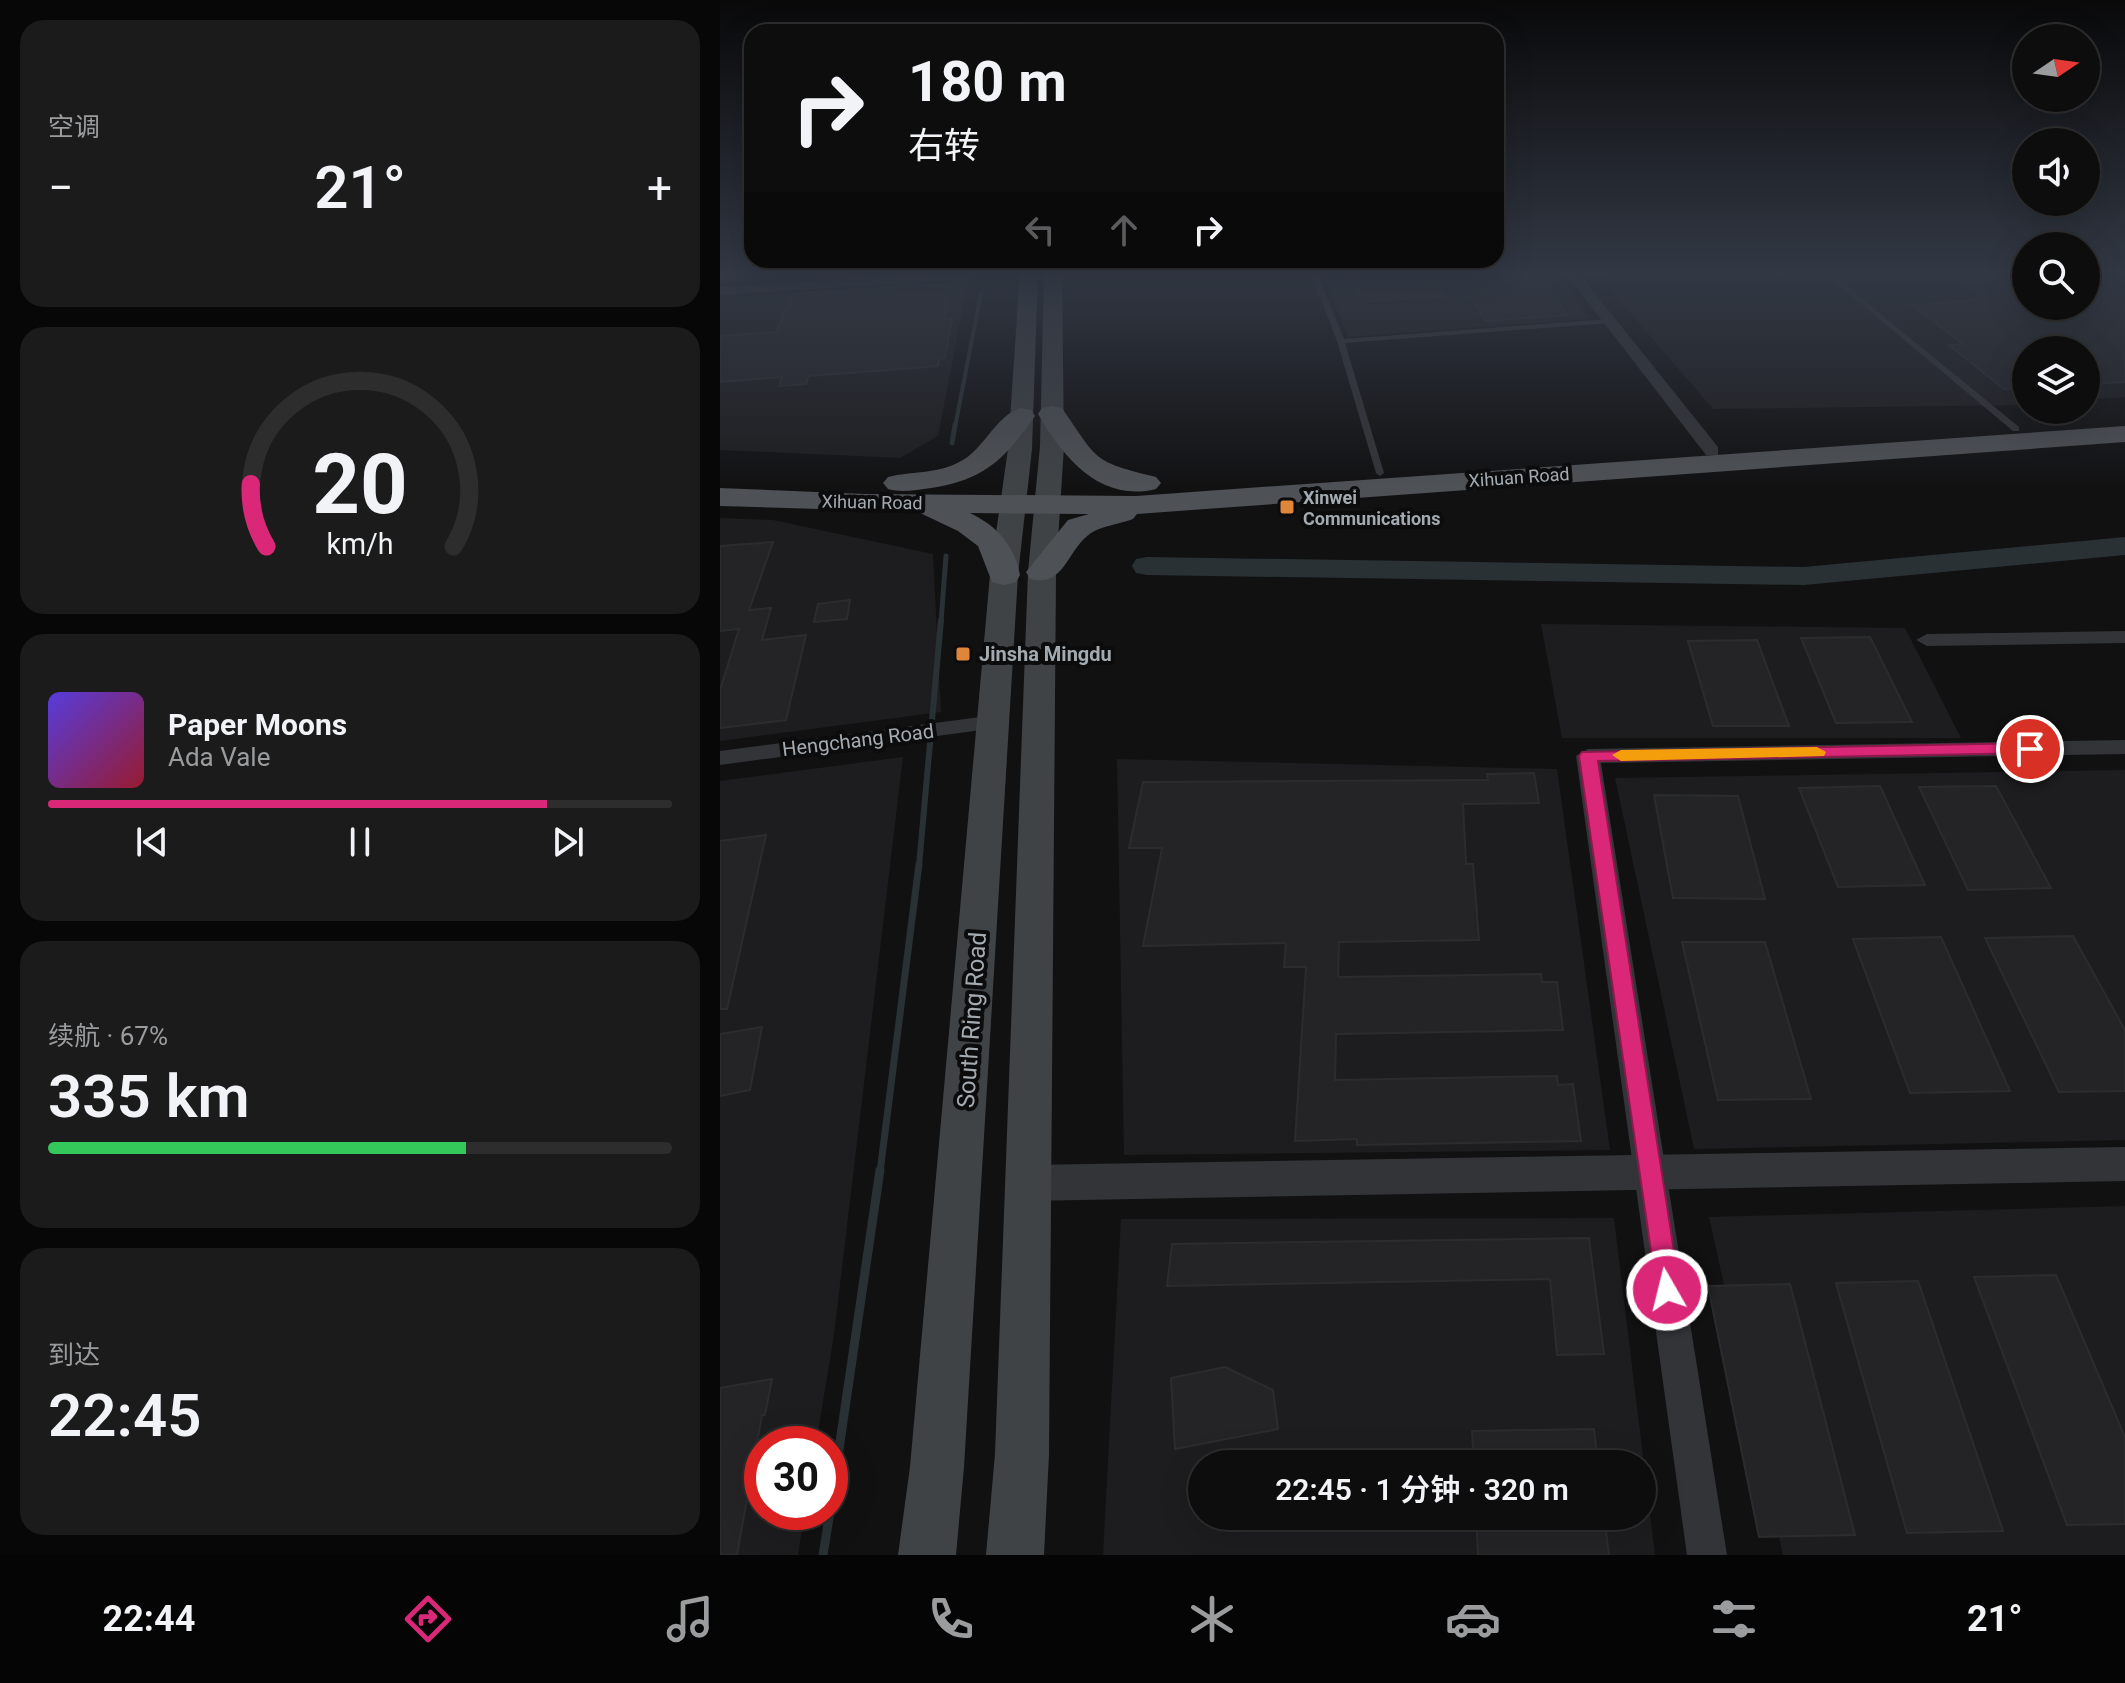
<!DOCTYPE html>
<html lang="zh">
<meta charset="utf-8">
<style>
:root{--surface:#0d0d0e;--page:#1b1b1c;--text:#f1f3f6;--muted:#9a9c9e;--line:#2d2d2e;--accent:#db2777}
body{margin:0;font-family:Roboto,"Noto Sans SC",sans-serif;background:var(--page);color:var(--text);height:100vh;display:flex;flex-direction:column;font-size:30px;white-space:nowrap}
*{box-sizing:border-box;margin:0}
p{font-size:26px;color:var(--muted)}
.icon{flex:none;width:44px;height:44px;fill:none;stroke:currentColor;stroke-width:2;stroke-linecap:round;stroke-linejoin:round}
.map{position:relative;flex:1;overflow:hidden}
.drawer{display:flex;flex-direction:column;gap:20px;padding:20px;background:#070708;width:720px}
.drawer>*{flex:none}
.guide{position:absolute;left:24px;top:24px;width:760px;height:244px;border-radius:24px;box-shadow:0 8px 32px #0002,0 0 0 2px var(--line);background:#0d0d0e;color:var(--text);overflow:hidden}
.needle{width:52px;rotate:77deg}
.controls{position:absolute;left:1292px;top:24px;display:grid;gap:16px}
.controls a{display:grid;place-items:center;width:88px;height:88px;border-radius:50%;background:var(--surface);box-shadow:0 8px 32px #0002,0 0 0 2px var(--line);font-size:40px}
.speed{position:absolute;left:24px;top:1426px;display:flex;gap:16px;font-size:40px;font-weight:700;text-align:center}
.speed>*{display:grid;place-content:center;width:104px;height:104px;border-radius:50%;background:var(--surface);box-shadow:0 8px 32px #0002,0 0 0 2px var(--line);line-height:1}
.speed .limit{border:12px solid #d22;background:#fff;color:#111}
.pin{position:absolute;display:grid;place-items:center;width:68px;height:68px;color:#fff;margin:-34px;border:4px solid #fff;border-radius:50%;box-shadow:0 2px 8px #0007}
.me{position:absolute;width:88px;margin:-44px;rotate:352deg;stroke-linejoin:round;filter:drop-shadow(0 0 6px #0008)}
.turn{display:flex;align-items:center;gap:28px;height:168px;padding:0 32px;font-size:36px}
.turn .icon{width:104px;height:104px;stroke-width:2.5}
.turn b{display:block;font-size:56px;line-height:68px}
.lanes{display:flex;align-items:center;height:76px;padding:0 32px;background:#0003;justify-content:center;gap:40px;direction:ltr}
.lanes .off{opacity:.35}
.big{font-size:60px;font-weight:600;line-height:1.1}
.drawer .widget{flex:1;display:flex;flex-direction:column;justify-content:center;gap:12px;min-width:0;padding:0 28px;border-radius:24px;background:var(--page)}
.drawer .dial{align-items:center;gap:0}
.dial svg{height:208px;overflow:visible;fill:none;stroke:var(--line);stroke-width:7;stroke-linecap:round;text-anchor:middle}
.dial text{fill:var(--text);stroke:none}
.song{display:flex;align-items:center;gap:24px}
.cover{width:96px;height:96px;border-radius:12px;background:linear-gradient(135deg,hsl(250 70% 55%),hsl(350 70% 35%))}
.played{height:8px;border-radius:4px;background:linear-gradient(90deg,var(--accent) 80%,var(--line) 80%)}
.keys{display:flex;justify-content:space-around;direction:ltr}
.heat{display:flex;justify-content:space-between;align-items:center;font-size:44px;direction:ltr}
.charge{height:12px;border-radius:6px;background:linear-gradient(90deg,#34c759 67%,var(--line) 0)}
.trip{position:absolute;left:468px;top:1450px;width:468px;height:80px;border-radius:40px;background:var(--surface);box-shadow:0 8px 32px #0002,0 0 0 2px var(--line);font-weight:600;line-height:80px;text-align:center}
.tabs{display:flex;height:128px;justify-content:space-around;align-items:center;background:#050506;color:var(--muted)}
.tabs .icon{width:56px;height:56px}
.tabs .active{color:var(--accent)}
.tabs b{font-size:36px;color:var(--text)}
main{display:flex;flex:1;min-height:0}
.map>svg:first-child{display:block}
.built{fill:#1d1d1f;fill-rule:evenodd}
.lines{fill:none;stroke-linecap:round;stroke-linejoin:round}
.stream-far4{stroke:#293134;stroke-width:4}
.stream-far3{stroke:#293134;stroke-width:5}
.stream-far2{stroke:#293134;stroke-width:6}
.stream-far1{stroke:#293134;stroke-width:7}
.stream{stroke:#293134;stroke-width:9}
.river{fill:#293134;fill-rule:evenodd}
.building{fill:#242426;stroke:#2b2c2e;stroke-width:2}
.service{fill:#323437;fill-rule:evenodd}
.minor{fill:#323437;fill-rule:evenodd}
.tertiary{fill:#323437;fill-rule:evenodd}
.secondary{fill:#404346;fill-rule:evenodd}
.primary{fill:#4e5155;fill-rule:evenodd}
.route{fill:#db2777;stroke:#8e194d;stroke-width:2}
.slow{fill:#f59e0b}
.poi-dot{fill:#e0863b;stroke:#0c0c0d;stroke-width:3}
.labels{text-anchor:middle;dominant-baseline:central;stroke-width:8;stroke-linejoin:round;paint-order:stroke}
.far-street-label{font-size:18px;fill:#a3abb1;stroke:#0c0c0d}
.far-poi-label{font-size:18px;font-weight:bold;fill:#a3abb1;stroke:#0c0c0d;text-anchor:start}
.poi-label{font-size:20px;font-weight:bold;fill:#a3abb1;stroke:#0c0c0d;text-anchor:start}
.street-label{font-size:20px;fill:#a3abb1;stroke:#0c0c0d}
.near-street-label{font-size:24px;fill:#a3abb1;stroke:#0c0c0d}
</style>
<main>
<section class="drawer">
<div class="widget"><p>空调</p>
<div class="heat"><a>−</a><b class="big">21°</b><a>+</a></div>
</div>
<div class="widget dial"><svg viewBox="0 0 100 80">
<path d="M14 69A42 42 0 1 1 86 69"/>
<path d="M14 69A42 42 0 0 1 8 45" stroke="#db2777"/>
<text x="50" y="56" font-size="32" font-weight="700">20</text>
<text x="50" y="72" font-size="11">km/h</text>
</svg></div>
<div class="widget">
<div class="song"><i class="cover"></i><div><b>Paper Moons</b><p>Ada Vale</p></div></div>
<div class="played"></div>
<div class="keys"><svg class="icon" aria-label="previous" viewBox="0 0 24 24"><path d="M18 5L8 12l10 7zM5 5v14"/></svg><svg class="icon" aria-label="pause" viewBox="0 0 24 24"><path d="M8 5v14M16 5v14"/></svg><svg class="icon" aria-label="next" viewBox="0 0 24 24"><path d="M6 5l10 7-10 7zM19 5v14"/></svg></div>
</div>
<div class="widget"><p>续航 · 67%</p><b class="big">335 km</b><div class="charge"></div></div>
<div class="widget"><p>到达</p><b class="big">22:45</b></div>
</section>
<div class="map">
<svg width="1405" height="1555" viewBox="0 0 1405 1555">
<rect width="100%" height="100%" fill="#111112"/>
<g class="built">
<path d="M0,271H197L0,283Z"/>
<path d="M602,271H834L871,319L628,337Z"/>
<path d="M874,271H1306V306H1366V271H1405V397L1366,400V350H1306V405L993,409Z"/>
<path d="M248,281L218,436L180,458L0,450V297Z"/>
<path d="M0,518L53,520L213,554L221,712L0,741Z"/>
<path d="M821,624L1185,628L1241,738H842Z"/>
<path d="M183,757L114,1335L96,1444H42V1512H85L78,1555H0V781Z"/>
<path d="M397,759L837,769L890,1150L404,1155Z"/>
<path d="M1405,770V1140L974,1149L895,778Z"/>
<path d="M1405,1206V1555H1063L989,1217Z"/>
<path d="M894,1218L935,1555H383L401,1219ZM482,1464H922V1516H482Z"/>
</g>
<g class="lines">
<path class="stream-far4" d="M235,427L261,293"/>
<g class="stream-far3">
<path d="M232,443L235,425"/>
<path d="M221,622L226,556"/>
</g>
<path class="stream-far2" d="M199,866L221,620"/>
<path class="stream-far1" d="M160,1172L199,864"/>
<g class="stream">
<path d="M110,1510L160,1170"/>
<path d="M103,1555L110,1512"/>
</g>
<path class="river" d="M1405,537V555L1084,585L427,575L416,573L412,566L416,559L427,557L1084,567Z"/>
</g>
<g class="building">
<path d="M83,271H220L79,279Z"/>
<path d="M710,271L724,296L642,302L631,276Z"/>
<path d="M753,271H791L801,286H827L848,315L765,321L746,289L763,288Z"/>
<path d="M1227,271H1280L1306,288V306H1366V271L1405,292V382L1366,384V350H1306V388L1284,389L1229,345L1243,344L1192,305L1267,299Z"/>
<path d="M230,284L224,320L232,319L225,358L219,359L218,366L89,376L86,384L59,386L62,377L0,382V336L56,332L73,293Z"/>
<path d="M53,542L29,610L51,608L42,640L86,635L66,720L0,728V690L19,629L0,631V546Z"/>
<path d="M130,600L127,619L94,622L98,604Z"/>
<path d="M1150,637L1192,722L1116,723L1081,638Z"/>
<path d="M1037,640L1069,726H993L968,641Z"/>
<path d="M814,773L819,803L743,804L746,864H753L759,940L619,942L618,977L821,974L822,982H837L843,1030L616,1034L615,1080L837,1076L838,1085L853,1084L861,1141L637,1145V1139L575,1141L586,967H564L566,943L423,946L442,848H409L423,782L768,780L767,774Z"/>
<path d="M1160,786L1205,885L1118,887L1079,788Z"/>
<path d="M1276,786L1331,888L1248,890L1199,787Z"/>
<path d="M934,795L1018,796L1045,899L953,898Z"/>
<path d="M46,835L7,1009H0V841Z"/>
<path d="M1353,936L1405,1030V1091L1339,1092L1265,938Z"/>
<path d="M1221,937L1290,1091L1190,1093L1133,939Z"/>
<path d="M962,942H1045L1091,1099L998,1100Z"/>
<path d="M42,1027L30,1090L0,1096V1034Z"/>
<path d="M869,1238L884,1354L837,1355L830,1279L447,1286L452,1244Z"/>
<path d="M1336,1275L1405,1437V1524L1347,1525L1254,1277Z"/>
<path d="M1198,1281L1283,1531L1187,1533L1116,1283Z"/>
<path d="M1070,1284L1135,1535L1039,1537L988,1286Z"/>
<path d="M505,1367L553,1390L558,1429L455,1449L451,1378Z"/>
<path d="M52,1379L45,1415H42L17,1555H0V1388Z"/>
<path d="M874,1429L878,1464H754L752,1431Z"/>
<path d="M756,1516H884L889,1555H758Z"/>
</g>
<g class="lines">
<g class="service">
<path d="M590,271H596L624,339L890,319L894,321L890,323L625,343L664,473L660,476L656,473L617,341Z"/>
<path d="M1102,271H1108L1299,427V431H1293Z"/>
</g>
<g class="minor">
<path d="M262,271H325L318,275L0,295V287Z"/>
<path d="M844,271H857L998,447V455H986Z"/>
<path d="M1405,631V643L1207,646L1196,640L1207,634Z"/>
<path d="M276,715L284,717L287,722L284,727L0,765V751Z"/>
<path d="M1405,740V754L881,763L1007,1555H967L856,756L868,749Z"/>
</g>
<path class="tertiary" d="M1405,1147V1181L306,1201L292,1196L286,1183L292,1170L306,1165Z"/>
<g class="secondary">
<path d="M300,271H318L312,449L298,575L244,1467L236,1555H178L190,1467L270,575L288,449Z"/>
<path d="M324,271H342L344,446L336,572L329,1454L324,1555H266L275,1454L308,572L320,446Z"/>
</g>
<g class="primary">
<path d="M332,406L342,408C379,462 372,461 436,477L441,483L436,489C380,503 343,457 318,414L322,408Z"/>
<path d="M301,408L311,410L315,416C285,459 264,480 211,488C196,490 182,493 168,489L163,483L168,477C192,471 219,474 241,461C264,449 277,414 301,408Z"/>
<path d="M1405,426V442L417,514L413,519C400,524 382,526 371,533C347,549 345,588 310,579L306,572L348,520L369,514L250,513C277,526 294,545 300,575L296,582L284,585L272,582L258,546L238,531L198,512L0,506V488L145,494L416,496Z"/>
</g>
</g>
<linearGradient id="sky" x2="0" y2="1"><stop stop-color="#09090a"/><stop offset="0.56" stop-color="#323844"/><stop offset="1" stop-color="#323844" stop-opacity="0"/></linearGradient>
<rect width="1405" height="488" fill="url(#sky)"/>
<path class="route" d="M1310,743L1316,745V753L878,761L960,1290L957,1299L947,1302L938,1299L859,756L862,752Z"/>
<path class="slow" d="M1097,747L1106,752L1104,756L901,761L892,755L901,750Z"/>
<g class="poi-dot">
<rect x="559" y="499" width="16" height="16" rx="4"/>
<rect x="235" y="646" width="16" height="16" rx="4"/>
</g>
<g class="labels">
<g class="far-street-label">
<text transform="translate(799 477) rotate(-4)">Xihuan Road</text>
<text transform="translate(152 502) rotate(1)">Xihuan Road</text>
</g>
<g class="far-poi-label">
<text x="583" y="497">Xinwei<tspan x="583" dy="21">Communications</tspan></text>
</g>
<g class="poi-label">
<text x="259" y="654">Jinsha Mingdu</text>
</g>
<g class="street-label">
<text transform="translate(138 740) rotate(-7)">Hengchang Road</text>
</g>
<g class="near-street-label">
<text transform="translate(252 1020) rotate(-86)">South Ring Road</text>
</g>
</g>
</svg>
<div class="controls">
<a><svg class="needle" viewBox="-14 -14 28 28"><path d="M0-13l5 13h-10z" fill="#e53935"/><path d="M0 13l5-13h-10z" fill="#9a9c9e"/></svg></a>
<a><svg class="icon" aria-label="sound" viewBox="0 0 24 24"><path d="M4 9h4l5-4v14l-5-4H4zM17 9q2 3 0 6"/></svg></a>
<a><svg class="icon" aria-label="search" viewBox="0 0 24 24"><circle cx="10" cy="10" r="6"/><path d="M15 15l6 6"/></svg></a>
<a><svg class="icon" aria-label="layers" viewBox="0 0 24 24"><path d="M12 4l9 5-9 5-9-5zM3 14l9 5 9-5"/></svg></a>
</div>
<div class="speed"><div class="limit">30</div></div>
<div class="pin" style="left:1310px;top:749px;background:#d93025"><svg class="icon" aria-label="arrive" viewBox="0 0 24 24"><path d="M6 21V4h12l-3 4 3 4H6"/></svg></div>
<svg class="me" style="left:947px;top:1290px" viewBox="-20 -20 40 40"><circle r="17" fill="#db2777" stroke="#fff" stroke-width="3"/><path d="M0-11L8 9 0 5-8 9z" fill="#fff"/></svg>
<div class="trip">22:45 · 1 分钟 · 320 m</div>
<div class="guide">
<div class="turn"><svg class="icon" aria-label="right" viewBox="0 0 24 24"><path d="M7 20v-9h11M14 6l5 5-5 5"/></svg><div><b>180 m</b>右转</div></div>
<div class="lanes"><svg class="icon off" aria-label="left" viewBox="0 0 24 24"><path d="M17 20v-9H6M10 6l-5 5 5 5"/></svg><svg class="icon off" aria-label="ahead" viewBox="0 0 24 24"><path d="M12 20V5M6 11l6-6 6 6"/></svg><svg class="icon" aria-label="right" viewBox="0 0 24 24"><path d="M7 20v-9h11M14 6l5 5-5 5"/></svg></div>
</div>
</div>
</main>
<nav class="tabs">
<b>22:44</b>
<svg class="icon active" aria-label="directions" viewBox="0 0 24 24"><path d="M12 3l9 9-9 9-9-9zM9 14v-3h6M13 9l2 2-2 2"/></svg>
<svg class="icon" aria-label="music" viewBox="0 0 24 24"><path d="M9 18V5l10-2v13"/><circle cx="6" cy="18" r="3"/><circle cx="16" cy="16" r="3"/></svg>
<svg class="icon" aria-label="phone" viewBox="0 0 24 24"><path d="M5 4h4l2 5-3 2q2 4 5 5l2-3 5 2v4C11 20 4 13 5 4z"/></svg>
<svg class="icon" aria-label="climate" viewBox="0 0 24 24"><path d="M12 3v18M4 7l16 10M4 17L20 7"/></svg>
<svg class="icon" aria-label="car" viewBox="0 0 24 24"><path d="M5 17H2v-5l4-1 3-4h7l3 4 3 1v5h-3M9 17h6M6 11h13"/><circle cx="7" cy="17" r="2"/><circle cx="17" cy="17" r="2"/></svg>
<svg class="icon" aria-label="filters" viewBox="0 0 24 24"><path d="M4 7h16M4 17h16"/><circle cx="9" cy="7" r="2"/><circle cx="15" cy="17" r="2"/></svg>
<b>21°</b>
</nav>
